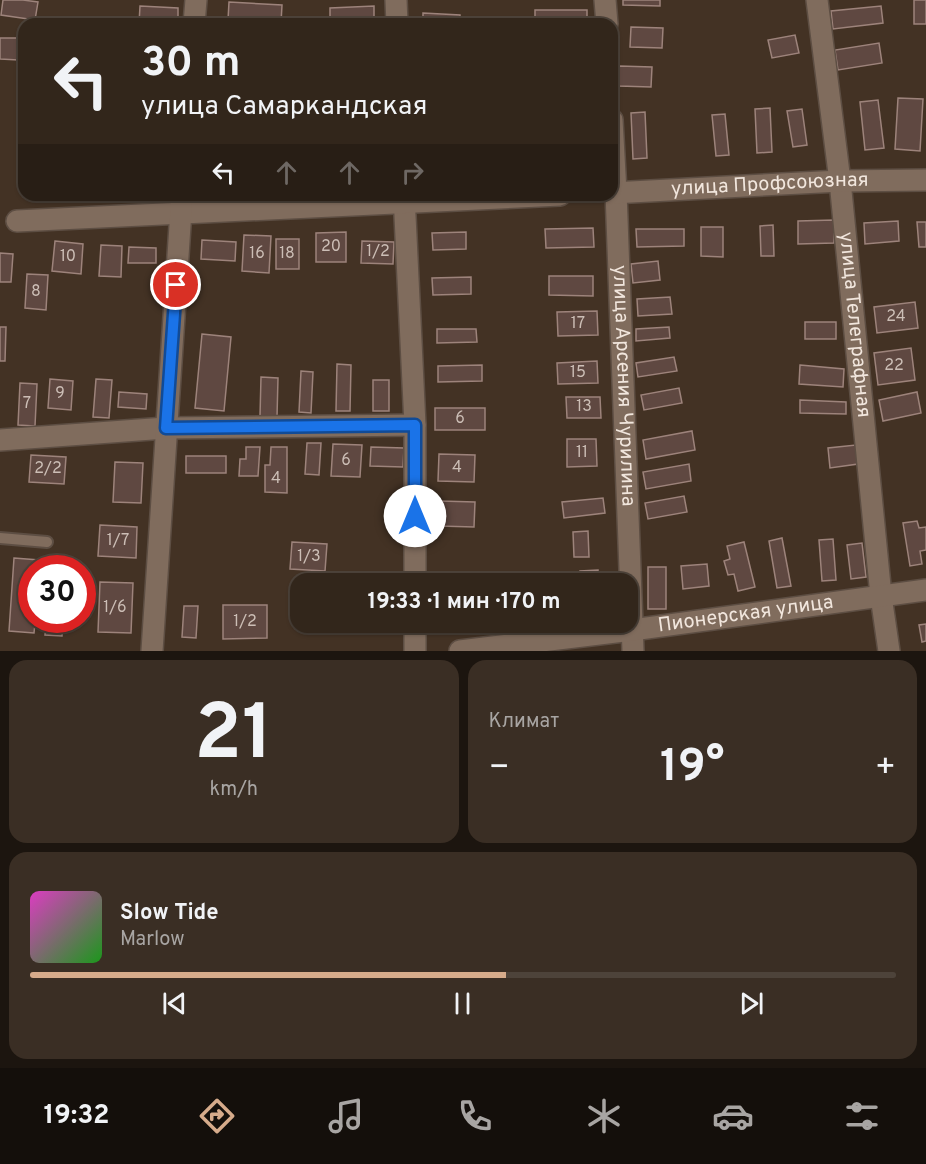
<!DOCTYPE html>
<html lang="ru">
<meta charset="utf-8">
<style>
:root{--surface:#32261b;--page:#3a2e24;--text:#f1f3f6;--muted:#a8a5a3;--line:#4d433a;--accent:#d6ab8b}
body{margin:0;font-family:Overpass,sans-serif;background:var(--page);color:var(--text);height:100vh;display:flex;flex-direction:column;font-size:22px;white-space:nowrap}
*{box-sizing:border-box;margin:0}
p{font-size:20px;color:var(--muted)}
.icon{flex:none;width:33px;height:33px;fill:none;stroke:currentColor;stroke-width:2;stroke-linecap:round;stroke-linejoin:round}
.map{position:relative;height:651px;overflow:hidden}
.details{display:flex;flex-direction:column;gap:9px;padding:9px;background:#1c150f;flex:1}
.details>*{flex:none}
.banner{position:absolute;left:18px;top:18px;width:600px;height:183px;border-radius:18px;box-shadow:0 2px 4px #0004,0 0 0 2px var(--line);background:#32261b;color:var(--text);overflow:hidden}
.speed{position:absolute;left:18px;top:555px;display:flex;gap:12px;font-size:30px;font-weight:700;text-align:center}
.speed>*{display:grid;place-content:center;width:78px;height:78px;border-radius:50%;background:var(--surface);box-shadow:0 2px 4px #0004,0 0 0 2px var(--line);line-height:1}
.speed .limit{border:9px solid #d22;background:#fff;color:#111}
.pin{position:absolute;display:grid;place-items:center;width:51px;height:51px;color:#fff;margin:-26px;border:3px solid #fff;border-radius:50%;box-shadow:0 2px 6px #0007}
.me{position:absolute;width:66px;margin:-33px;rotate:0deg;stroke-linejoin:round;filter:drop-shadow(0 0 4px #0008)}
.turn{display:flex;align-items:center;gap:21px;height:126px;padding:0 24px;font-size:27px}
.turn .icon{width:78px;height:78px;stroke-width:2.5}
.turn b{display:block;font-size:42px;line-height:51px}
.lanes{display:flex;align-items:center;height:57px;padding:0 24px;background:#0003;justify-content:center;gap:30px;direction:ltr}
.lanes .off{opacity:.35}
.big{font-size:45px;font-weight:700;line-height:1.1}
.details .card{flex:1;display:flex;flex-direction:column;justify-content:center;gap:9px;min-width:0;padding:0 21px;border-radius:18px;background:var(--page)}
.details .dial{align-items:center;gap:0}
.dial b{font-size:78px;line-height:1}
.song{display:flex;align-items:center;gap:18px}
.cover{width:72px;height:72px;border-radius:9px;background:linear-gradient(135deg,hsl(310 70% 55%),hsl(120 70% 35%))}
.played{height:6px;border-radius:3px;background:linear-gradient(90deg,var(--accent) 55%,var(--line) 55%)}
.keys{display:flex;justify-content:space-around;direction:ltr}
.heat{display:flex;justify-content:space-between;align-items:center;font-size:33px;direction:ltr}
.details .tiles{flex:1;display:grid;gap:9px;grid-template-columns:1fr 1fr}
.card:last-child{grid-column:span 2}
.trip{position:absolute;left:290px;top:573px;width:348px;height:60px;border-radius:18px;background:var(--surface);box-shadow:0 2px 4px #0004,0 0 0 2px var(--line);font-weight:700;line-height:60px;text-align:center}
.dock{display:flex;height:96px;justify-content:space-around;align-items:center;background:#140f0b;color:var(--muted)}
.dock .icon{width:42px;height:42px}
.dock .on{color:var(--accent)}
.dock b{font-size:27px;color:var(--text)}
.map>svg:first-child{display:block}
.building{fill:#5f4841;stroke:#9d837b;stroke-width:1.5}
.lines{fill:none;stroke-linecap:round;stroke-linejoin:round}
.lane-casing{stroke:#5d4e43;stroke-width:14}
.street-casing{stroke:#5d4e43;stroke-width:24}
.lane{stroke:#806c5d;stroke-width:10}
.street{stroke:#806c5d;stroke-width:21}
.route-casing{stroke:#114b97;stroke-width:15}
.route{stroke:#1a73e8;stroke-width:10}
.labels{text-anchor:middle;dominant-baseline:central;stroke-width:6;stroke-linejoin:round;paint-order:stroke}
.number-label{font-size:16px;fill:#ccbeb6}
.street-label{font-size:20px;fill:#f1e6dd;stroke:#241b15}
</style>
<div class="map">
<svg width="926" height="651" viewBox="0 0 926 651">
<rect width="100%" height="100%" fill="#433224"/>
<g class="building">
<path d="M3,0H23L38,2L35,20L1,15Z"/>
<path d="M623,0H660V6L623,5Z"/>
<rect x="914" y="0" width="12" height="24"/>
<path d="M229,2L282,5L281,23L228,20Z"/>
<path d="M140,6L178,8V24H139Z"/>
<path d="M374,6V24H330V8Z"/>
<path d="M881,6L883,23L833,29L831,11Z"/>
<rect x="535" y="10" width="52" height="14"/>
<path d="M423,13L460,15V24H423Z"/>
<path d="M631,27L663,28L662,48L630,47Z"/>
<path d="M795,35L799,53L772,58L768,40Z"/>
<path d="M0,38H19L18,60L0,59Z"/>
<path d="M879,43L882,63L838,70L835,50Z"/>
<path d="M619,66L652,67L651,87L619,86Z"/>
<path d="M898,98L923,99L920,151L895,149Z"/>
<path d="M878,100L884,148L865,150L860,102Z"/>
<path d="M770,108L772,152L757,153L755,109Z"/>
<path d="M802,109L807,145L793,147L787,111Z"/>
<path d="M645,112L647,158L633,159L631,113Z"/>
<path d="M725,114L729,155L716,156L712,115Z"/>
<path d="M22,140H24V176L20,175Z"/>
<path d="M834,220V243L798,244V221Z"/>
<path d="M898,221L899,241L865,244L864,223Z"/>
<path d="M917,222H926V247H919Z"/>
<path d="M773,225L774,256H761L760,226Z"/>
<path d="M701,227H723V257L701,256Z"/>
<path d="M593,228L594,247L546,248L545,229Z"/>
<path d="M636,229H684V246L637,247Z"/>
<path d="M346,232V262H316V233Z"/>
<path d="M466,232V249L433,250L432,233Z"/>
<path d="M244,235L271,236L269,273L242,271Z"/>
<rect x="276" y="239" width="23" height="30"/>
<path d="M202,240L236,242L235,261L201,259Z"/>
<path d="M55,241L83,244L81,274L52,271Z"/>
<path d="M362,241L394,242L393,264L361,263Z"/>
<path d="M101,245L122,246L121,277L99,276Z"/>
<path d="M129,247L156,248V263H128Z"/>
<path d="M0,253L13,254L11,282H0Z"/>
<path d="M658,261L660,280L633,283L631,264Z"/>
<path d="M27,274L48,275L46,310L25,308Z"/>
<path d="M549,276H593V296L549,295Z"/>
<path d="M471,277V294L433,295L432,278Z"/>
<path d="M670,297L672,314L638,316L637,299Z"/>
<path d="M915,302L918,328L877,333L874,307Z"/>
<path d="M597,311L598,335L558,336L557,312Z"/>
<rect x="805" y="322" width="31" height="17"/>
<path d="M0,327H6L5,361H0Z"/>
<path d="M669,327L670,338L636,341V329Z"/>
<path d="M437,329H476L477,342L437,343Z"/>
<path d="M202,334L231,337L224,411L195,408Z"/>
<path d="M911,348L915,380L878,385L874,353Z"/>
<path d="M674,357L677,371L638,377L636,363Z"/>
<path d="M597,361L598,383L558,384L557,363Z"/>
<path d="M337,364L351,365L350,411H336Z"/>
<path d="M482,365V381L438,382V366Z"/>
<path d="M800,365L844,369L843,387L799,384Z"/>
<path d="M301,371L313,372L311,413L299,412Z"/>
<path d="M261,377L278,378L277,417L260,416Z"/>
<path d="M50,379L73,381L71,410L48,408Z"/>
<path d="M96,379L112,380L109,418L93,417Z"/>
<rect x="373" y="380" width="16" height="31"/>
<path d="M20,383L37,384L35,426L18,425Z"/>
<path d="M679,388L682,403L644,410L641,395Z"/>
<path d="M119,392L147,394L146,409L118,407Z"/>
<path d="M917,392L921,413L883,421L879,400Z"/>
<path d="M566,397H600L601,418H567Z"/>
<path d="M800,400L846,402V414L800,413Z"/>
<rect x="435" y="408" width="50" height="22"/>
<path d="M692,431L695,450L646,459L643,440Z"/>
<path d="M567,439H596L597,466L567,467Z"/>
<path d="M307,443H321L319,475L305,474Z"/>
<path d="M333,444L362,445L360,477L331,476Z"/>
<path d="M856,445L858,464L830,468L828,448Z"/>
<path d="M246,447H260L258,476H239L240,459H246Z"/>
<path d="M271,447H287V493L265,492V465H270Z"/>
<path d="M371,447L404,448L403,467L370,466Z"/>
<path d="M439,454L475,455L474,482L438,481Z"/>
<path d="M31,455L66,457L64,484L29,482Z"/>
<rect x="186" y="456" width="40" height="17"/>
<path d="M115,462L143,463L141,503L113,502Z"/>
<path d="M689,464L691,481L646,489L643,472Z"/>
<path d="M684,496L687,512L648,519L645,503Z"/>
<path d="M603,498L605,513L564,518L562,502Z"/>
<path d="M440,501L475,502L474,527L439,526Z"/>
<path d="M917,521L919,528L926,527V550L920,551L922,564L910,566L903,523Z"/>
<path d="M100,525L137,527L136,558L98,556Z"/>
<path d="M588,531L589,557H574L573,532Z"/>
<path d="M782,538L791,586L777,588L769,541Z"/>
<path d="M833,539L836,580L822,581L819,540Z"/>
<path d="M292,542L327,544L325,571L290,569Z"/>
<path d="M744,542L755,587L738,591L734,574L728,575L724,561L730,559L727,546Z"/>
<path d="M862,543L866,577L851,579L847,545Z"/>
<path d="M14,558L39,560V568H32V620H63L62,636L45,635L46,624L35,623L34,633L9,631Z"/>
<path d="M707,564L709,586L683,589L681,566Z"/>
<rect x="648" y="567" width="18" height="42"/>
<path d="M598,570V584H580V571Z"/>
<path d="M100,582L133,583L131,633L98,632Z"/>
<path d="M223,605H267V638L223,639Z"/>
<path d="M184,606H198L196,638L182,637Z"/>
<path d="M338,622H359V631H337Z"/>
<rect x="508" y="622" width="18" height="6"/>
<path d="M926,624V641L922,642L919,625Z"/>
</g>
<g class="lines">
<g class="lane-casing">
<path id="lane" d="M0,538L47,542"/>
</g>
<g class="street-casing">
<g id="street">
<path d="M396,0L397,24"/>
<path d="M605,0L607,24"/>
<path id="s1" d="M817,0L840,181L881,596L889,651"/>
<path d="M194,24L196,0"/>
<path id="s2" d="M612,120L616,192L633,651"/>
<path id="s3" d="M612,193L840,181L926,180"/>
<path d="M404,195L415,425V584"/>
<path d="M17,221L560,195"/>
<path d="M0,440L166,428L415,425"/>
<path d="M152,651L182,195"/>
<path d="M415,651V622"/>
<path id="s4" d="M460,651L632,630L926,590"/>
</g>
</g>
<use href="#lane" class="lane"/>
<use href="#street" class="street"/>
</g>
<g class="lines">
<g class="route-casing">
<path id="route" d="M176,285L166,428L415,425V516"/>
</g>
<use href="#route" class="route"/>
</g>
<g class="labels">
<g class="number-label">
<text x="331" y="247">20</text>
<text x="378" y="252">1/2</text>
<text x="257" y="254">16</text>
<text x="287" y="254">18</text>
<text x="68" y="257">10</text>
<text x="36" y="292">8</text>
<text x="896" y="317">24</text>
<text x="578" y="324">17</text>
<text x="894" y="366">22</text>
<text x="578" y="373">15</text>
<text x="60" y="394">9</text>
<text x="27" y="404">7</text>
<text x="584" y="407">13</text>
<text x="460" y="419">6</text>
<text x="582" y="453">11</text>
<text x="346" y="461">6</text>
<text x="457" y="468">4</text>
<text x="48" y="469">2/2</text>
<text x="276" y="479">4</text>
<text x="118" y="541">1/7</text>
<text x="309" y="557">1/3</text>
<text x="115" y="608">1/6</text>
<text x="245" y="622">1/2</text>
</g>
<g class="street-label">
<text stroke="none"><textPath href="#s3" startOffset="158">улица Профсоюзная</textPath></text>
<text stroke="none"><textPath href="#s1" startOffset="327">улица Телеграфная</textPath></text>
<text stroke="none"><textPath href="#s2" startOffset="266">улица Арсения Чурилина</textPath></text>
<text stroke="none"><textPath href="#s4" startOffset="288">Пионерская улица</textPath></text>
</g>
</g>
</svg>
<div class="speed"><div class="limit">30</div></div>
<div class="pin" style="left:176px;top:285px;background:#d93025"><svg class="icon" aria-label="arrive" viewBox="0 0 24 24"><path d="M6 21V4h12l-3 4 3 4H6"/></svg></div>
<svg class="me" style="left:415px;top:516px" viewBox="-20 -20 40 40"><circle r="19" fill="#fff"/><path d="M0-13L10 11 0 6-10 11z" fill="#1a73e8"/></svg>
<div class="trip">19:33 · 1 мин · 170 m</div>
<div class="banner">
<div class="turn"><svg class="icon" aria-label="left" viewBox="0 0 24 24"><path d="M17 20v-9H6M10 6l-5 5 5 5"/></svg><div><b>30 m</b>улица Самаркандская</div></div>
<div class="lanes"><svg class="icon" aria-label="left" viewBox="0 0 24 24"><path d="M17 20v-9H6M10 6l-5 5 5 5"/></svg><svg class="icon off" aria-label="ahead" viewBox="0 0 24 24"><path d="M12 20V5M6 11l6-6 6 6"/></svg><svg class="icon off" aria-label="ahead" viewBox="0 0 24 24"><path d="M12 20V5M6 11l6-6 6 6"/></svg><svg class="icon off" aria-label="right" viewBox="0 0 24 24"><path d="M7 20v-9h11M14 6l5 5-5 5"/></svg></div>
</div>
</div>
<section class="details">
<div class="tiles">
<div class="card dial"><b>21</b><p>km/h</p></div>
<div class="card"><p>Климат</p>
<div class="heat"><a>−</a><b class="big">19°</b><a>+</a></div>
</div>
<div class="card">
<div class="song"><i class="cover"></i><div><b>Slow Tide</b><p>Marlow</p></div></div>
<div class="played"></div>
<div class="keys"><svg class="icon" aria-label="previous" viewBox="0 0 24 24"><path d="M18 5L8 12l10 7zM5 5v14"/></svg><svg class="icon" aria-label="pause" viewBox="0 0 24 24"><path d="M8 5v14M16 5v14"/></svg><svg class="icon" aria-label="next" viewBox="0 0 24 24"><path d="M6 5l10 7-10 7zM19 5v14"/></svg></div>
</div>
</div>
</section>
<nav class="dock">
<b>19:32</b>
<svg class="icon on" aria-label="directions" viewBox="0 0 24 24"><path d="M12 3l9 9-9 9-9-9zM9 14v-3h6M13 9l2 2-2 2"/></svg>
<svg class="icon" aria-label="music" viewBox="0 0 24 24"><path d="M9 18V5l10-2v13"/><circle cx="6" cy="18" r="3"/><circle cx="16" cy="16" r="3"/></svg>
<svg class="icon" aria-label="phone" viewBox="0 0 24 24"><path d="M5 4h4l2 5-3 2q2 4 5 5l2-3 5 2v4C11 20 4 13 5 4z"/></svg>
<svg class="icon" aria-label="climate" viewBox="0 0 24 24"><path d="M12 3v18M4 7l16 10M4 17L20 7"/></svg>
<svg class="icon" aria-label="car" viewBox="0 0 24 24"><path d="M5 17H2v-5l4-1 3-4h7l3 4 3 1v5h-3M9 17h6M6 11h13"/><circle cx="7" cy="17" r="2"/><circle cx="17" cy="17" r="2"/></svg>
<svg class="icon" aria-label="filters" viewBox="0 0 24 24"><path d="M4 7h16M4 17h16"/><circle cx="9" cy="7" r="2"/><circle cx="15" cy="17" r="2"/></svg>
</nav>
